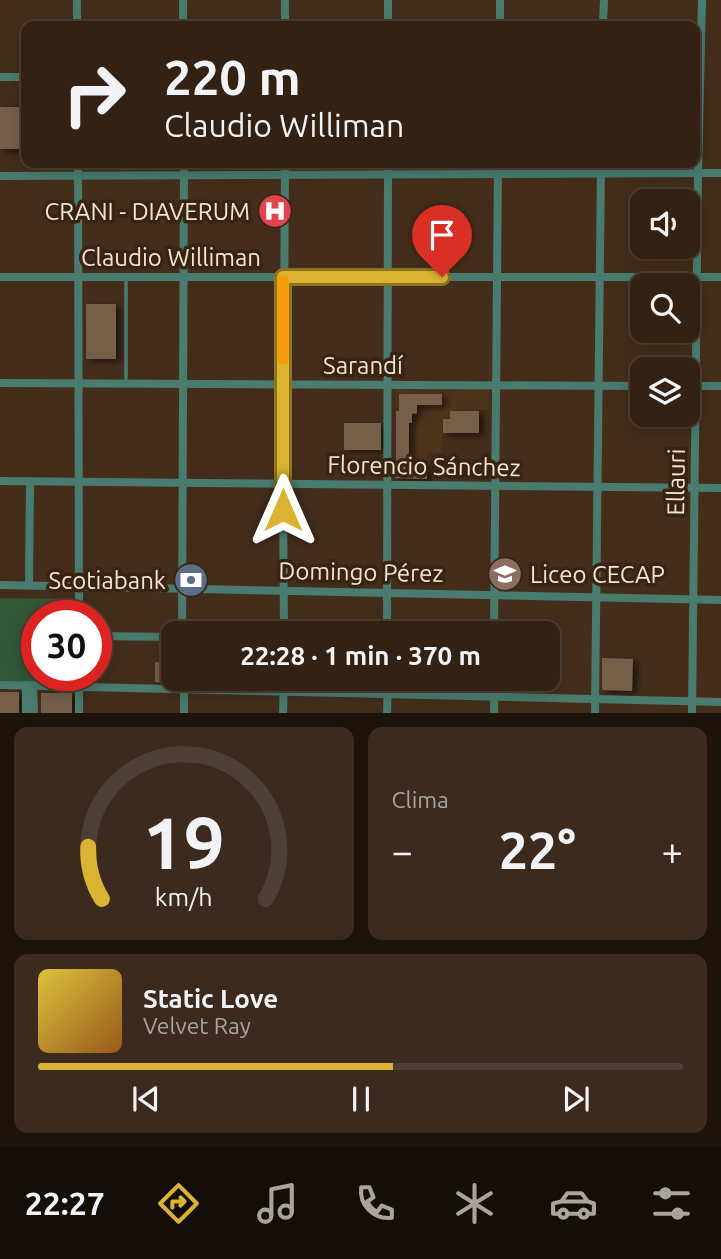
<!DOCTYPE html>
<html lang="es">
<meta charset="utf-8">
<style>
:root{--surface:#332214;--page:#3b2a1d;--text:#f1f3f6;--muted:#a9a4a0;--line:#4e3f34;--accent:#dab333}
body{margin:0;font-family:Ubuntu,sans-serif;background:var(--page);color:var(--text);height:100vh;display:flex;flex-direction:column;font-size:26px;white-space:nowrap}
*{box-sizing:border-box;margin:0}
p{font-size:23px;color:var(--muted)}
.icon{flex:none;width:38px;height:38px;fill:none;stroke:currentColor;stroke-width:2;stroke-linecap:round;stroke-linejoin:round}
.map{position:relative;height:713px;overflow:hidden}
.drawer{display:flex;flex-direction:column;gap:14px;padding:14px;background:#1c130b;flex:1}
.drawer>*{flex:none}
.guide{position:absolute;left:21px;top:21px;width:679px;height:147px;border-radius:14px;box-shadow:0 4px 18px #0003,0 0 0 2px var(--line);background:#332214;color:var(--text);overflow:hidden}
.tools{position:absolute;left:630px;top:189px;display:grid;gap:14px}
.tools a{display:grid;place-items:center;width:70px;height:70px;border-radius:14px;background:var(--surface);box-shadow:0 4px 18px #0003,0 0 0 2px var(--line);font-size:35px}
.speed{position:absolute;left:21px;top:600px;display:flex;gap:14px;font-size:35px;font-weight:700;text-align:center}
.speed>*{display:grid;place-content:center;width:91px;height:91px;border-radius:50%;background:var(--surface);box-shadow:0 4px 18px #0003,0 0 0 2px var(--line);line-height:1}
.speed .limit{border:10px solid #d22;background:#fff;color:#111}
.pin{position:absolute;display:grid;place-items:center;width:60px;height:60px;color:#fff;margin:-72px -30px;border-radius:50% 50% 50% 0;rotate:-45deg;box-shadow:0 0 7px #0007}
.pin .icon{rotate:45deg}
.me{position:absolute;width:77px;margin:-38px;rotate:0deg;stroke-linejoin:round;filter:drop-shadow(0 0 5px #0008)}
.turn{display:flex;align-items:center;gap:24px;height:147px;padding:0 28px;font-size:32px}
.turn .icon{width:91px;height:91px;stroke-width:2.5}
.turn b{display:block;font-size:49px;line-height:60px}
.big{font-size:52px;font-weight:700;line-height:1.1}
.drawer .card{flex:1;display:flex;flex-direction:column;justify-content:center;gap:10px;min-width:0;padding:0 24px;border-radius:14px;background:var(--page)}
.drawer .dial{align-items:center;gap:0}
.dial svg{height:182px;overflow:visible;fill:none;stroke:var(--line);stroke-width:7;stroke-linecap:round;text-anchor:middle}
.dial text{fill:var(--text);stroke:none}
.song{display:flex;align-items:center;gap:21px}
.cover{width:84px;height:84px;border-radius:10px;background:linear-gradient(135deg,hsl(50 70% 55%),hsl(30 70% 35%))}
.played{height:7px;border-radius:4px;background:linear-gradient(90deg,var(--accent) 55%,var(--line) 55%)}
.keys{display:flex;justify-content:space-around;direction:ltr}
.heat{display:flex;justify-content:space-between;align-items:center;font-size:38px;direction:ltr}
.drawer .tiles{flex:1;display:grid;gap:14px;grid-template-columns:1fr 1fr}
.card:last-child{grid-column:span 2}
.trip{position:absolute;left:161px;top:621px;width:399px;height:70px;border-radius:14px;background:var(--surface);box-shadow:0 4px 18px #0003,0 0 0 2px var(--line);font-weight:700;line-height:70px;text-align:center}
.menu{display:flex;height:112px;justify-content:space-around;align-items:center;background:#140e08;color:var(--muted)}
.menu .icon{width:49px;height:49px}
.menu .current{color:var(--accent)}
.menu b{font-size:32px;color:var(--text)}
.map>svg:first-child{display:block}
.built{fill:#4e331b}
.green{fill:#335837}
.building{fill:#765e4a;filter:url(#shadow)}
.lines{fill:none;stroke-linecap:round;stroke-linejoin:round}
.service{stroke:#497c6f;stroke-width:3.5}
.minor{stroke:#497c6f;stroke-width:8}
.route-casing{stroke:#8e7421;stroke-width:18}
.route{stroke:#dab333;stroke-width:12}
.slow{stroke:#f59e0b;stroke-width:12}
.labels{text-anchor:middle;dominant-baseline:central;stroke-width:7;stroke-linejoin:round;paint-order:stroke}
.poi-label{font-size:24px;fill:#f1e3d7;stroke:#392412;text-anchor:end}
.street-label{font-size:24px;fill:#f1e3d7;stroke:#392412}
</style>
<div class="map">
<svg width="721" height="713" viewBox="0 0 721 713">
<defs>
<filter id="shadow"><feDropShadow dx="4.5" dy="2.5" stdDeviation="3.5" flood-color="#0009"/></filter>
</defs>
<rect width="100%" height="100%" fill="#442e1b"/>
<g class="built">
<path d="M399,388L489,389V410H479V433H442L441,453H427V479H395L393,477V470H396L395,392Z"/>
<path d="M444,679H489V690L444,689Z"/>
</g>
<path class="green" d="M0,598L71,599V616H37V676H70V683L0,682Z"/>
<g class="building">
<path d="M0,107H26V137L20,138V149H0Z"/>
<rect x="86" y="304" width="30" height="55"/>
<path d="M399,394H442V405H417V413L412,414V423H409V466L427,467V479L394,478V470H396V411H399Z"/>
<path d="M450,411H479V433H443V419H450Z"/>
<rect x="344" y="423" width="37" height="27"/>
<path d="M602,658L633,659L632,691L603,690L602,688Z"/>
<path d="M155,662L173,663V683L155,682Z"/>
<rect x="0" y="692" width="19" height="21"/>
<rect x="41" y="693" width="31" height="20"/>
</g>
<g class="lines">
<path class="service" d="M126,383V279"/>
<g class="minor">
<path d="M77,0V26"/>
<path d="M183,26V0"/>
<path d="M285,26V0"/>
<path d="M388,26V0"/>
<path d="M500,26V0"/>
<path d="M603,26L604,0"/>
<path d="M0,77H26"/>
<path d="M78,163L79,616"/>
<path d="M0,176L721,173"/>
<path d="M0,277H721"/>
<path d="M0,383L642,386"/>
<path d="M688,386H721"/>
<path d="M0,481L721,488"/>
<path d="M0,585L721,600"/>
<path d="M29,585L30,481"/>
<path d="M182,634L184,163"/>
<path d="M284,634L283,484L285,163"/>
<path d="M387,634L388,163"/>
<path d="M494,634L498,163"/>
<path d="M96,636L173,637"/>
<path d="M79,676V713"/>
<path d="M184,679V713"/>
<path d="M0,685L721,702"/>
<path d="M26,685V713"/>
<path d="M33,685L34,713"/>
<path d="M283,713L284,679"/>
<path d="M387,713L388,679"/>
<path d="M494,713V679"/>
<path d="M595,713L601,163"/>
<path d="M692,713L698,173L702,0"/>
</g>
</g>
<g class="lines">
<g class="route-casing">
<path id="route" d="M283,510V277H442"/>
</g>
<use href="#route" class="route"/>
<path class="slow" d="M283,359V281"/>
</g>
<defs>
<g id="hospital-disc" transform="scale(1.75)"><circle r="9.5" fill="#e0444e" stroke="#392412"/><path d="M-5-5h3v3.5h4V-5h3V5h-3V1.5h-4V5h-3Z" fill="#fff"/></g>
<g id="school-disc" transform="scale(1.75)"><circle r="9.5" fill="#8d6e63" stroke="#392412"/><path d="M0-5L7-2L0 1L-7-2ZM-4 1L0 2.5L4 1V4Q0 6-4 4Z" fill="#fff"/></g>
<g id="bank-disc" transform="scale(1.75)"><circle r="9.5" fill="#5c6f8a" stroke="#392412"/><path d="M-6-4H6V4H-6ZM0-2.3a2.3 2.3 0 1 0 0 4.6a2.3 2.3 0 1 0 0-4.6Z" fill="#fff"/></g>
</defs>
<g fill-rule="evenodd">
<use href="#hospital-disc" x="275" y="211"/>
<use href="#school-disc" x="505" y="574"/>
<use href="#bank-disc" x="191" y="580"/>
</g>
<g class="labels">
<g class="poi-label">
<text x="250" y="211">CRANI - DIAVERUM</text>
<text x="530" y="574" text-anchor="start">Liceo CECAP</text>
<text x="166" y="580">Scotiabank</text>
</g>
<g class="street-label">
<text x="171" y="257">Claudio Williman</text>
<text x="363" y="365">Sarandí</text>
<text transform="translate(424 466) rotate(1)">Florencio Sánchez</text>
<text transform="translate(676 482) rotate(-89)">Ellauri</text>
<text transform="translate(361 572) rotate(1)">Domingo Pérez</text>
</g>
</g>
</svg>
<div class="tools">
<a><svg class="icon" aria-label="sound" viewBox="0 0 24 24"><path d="M4 9h4l5-4v14l-5-4H4zM17 9q2 3 0 6"/></svg></a>
<a><svg class="icon" aria-label="search" viewBox="0 0 24 24"><circle cx="10" cy="10" r="6"/><path d="M15 15l6 6"/></svg></a>
<a><svg class="icon" aria-label="layers" viewBox="0 0 24 24"><path d="M12 4l9 5-9 5-9-5zM3 14l9 5 9-5"/></svg></a>
</div>
<div class="speed"><div class="limit">30</div></div>
<div class="pin" style="left:442px;top:277px;background:#d93025"><svg class="icon" aria-label="arrive" viewBox="0 0 24 24"><path d="M6 21V4h12l-3 4 3 4H6"/></svg></div>
<svg class="me" style="left:283px;top:510px" viewBox="-20 -20 40 40"><path d="M0-17L14 15 0 8-14 15z" fill="#dab333" stroke="#fff" stroke-width="4"/></svg>
<div class="trip">22:28 · 1 min · 370 m</div>
<div class="guide">
<div class="turn"><svg class="icon" aria-label="right" viewBox="0 0 24 24"><path d="M7 20v-9h11M14 6l5 5-5 5"/></svg><div><b>220 m</b>Claudio Williman</div></div>
</div>
</div>
<section class="drawer">
<div class="tiles">
<div class="card dial"><svg viewBox="0 0 100 80">
<path d="M14 69A42 42 0 1 1 86 69"/>
<path d="M14 69A42 42 0 0 1 8 46" stroke="#dab333"/>
<text x="50" y="56" font-size="32" font-weight="700">19</text>
<text x="50" y="72" font-size="11">km/h</text>
</svg></div>
<div class="card"><p>Clima</p>
<div class="heat"><a>−</a><b class="big">22°</b><a>+</a></div>
</div>
<div class="card">
<div class="song"><i class="cover"></i><div><b>Static Love</b><p>Velvet Ray</p></div></div>
<div class="played"></div>
<div class="keys"><svg class="icon" aria-label="previous" viewBox="0 0 24 24"><path d="M18 5L8 12l10 7zM5 5v14"/></svg><svg class="icon" aria-label="pause" viewBox="0 0 24 24"><path d="M8 5v14M16 5v14"/></svg><svg class="icon" aria-label="next" viewBox="0 0 24 24"><path d="M6 5l10 7-10 7zM19 5v14"/></svg></div>
</div>
</div>
</section>
<nav class="menu">
<b>22:27</b>
<svg class="icon current" aria-label="directions" viewBox="0 0 24 24"><path d="M12 3l9 9-9 9-9-9zM9 14v-3h6M13 9l2 2-2 2"/></svg>
<svg class="icon" aria-label="music" viewBox="0 0 24 24"><path d="M9 18V5l10-2v13"/><circle cx="6" cy="18" r="3"/><circle cx="16" cy="16" r="3"/></svg>
<svg class="icon" aria-label="phone" viewBox="0 0 24 24"><path d="M5 4h4l2 5-3 2q2 4 5 5l2-3 5 2v4C11 20 4 13 5 4z"/></svg>
<svg class="icon" aria-label="climate" viewBox="0 0 24 24"><path d="M12 3v18M4 7l16 10M4 17L20 7"/></svg>
<svg class="icon" aria-label="car" viewBox="0 0 24 24"><path d="M5 17H2v-5l4-1 3-4h7l3 4 3 1v5h-3M9 17h6M6 11h13"/><circle cx="7" cy="17" r="2"/><circle cx="17" cy="17" r="2"/></svg>
<svg class="icon" aria-label="filters" viewBox="0 0 24 24"><path d="M4 7h16M4 17h16"/><circle cx="9" cy="7" r="2"/><circle cx="15" cy="17" r="2"/></svg>
</nav>
